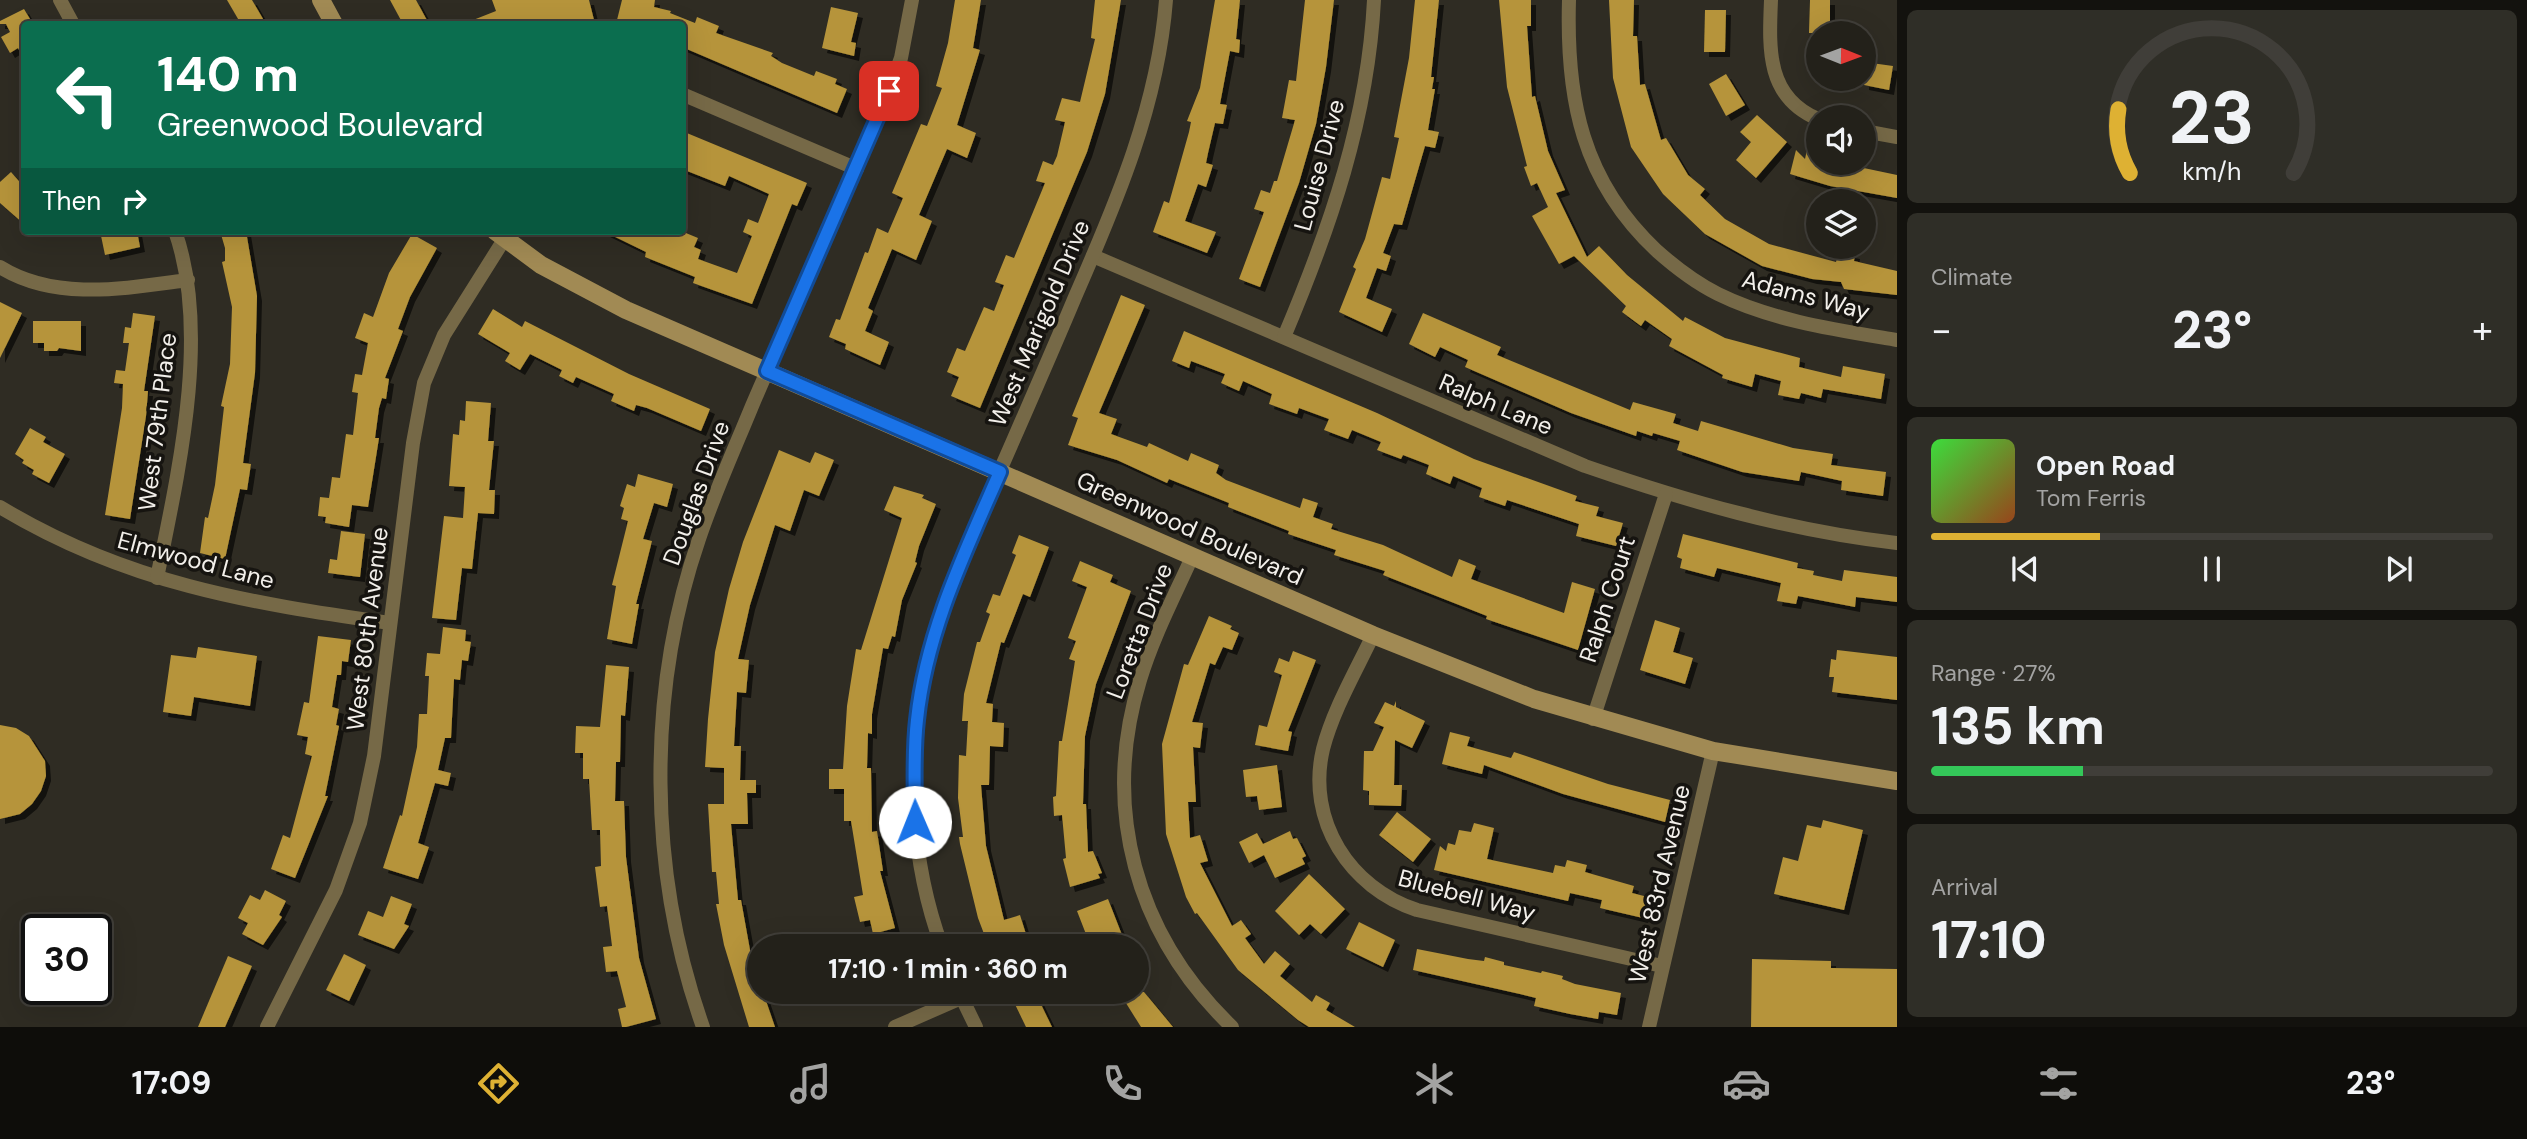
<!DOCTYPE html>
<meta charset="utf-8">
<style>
:root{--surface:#23211a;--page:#2f2e27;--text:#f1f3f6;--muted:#a3a3a2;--line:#403e39;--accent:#deb133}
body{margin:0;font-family:"DM Sans",sans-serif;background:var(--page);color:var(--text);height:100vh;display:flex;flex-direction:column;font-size:26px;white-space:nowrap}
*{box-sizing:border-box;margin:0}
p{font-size:23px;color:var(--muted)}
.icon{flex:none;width:38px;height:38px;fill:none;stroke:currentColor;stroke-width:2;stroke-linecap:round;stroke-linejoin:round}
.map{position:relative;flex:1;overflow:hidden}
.drawer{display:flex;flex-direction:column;gap:10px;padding:10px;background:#13120e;width:630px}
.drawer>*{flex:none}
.top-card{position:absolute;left:21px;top:21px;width:665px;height:214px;border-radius:7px;box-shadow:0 7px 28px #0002,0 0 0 2px var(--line);background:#0b6e4f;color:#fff;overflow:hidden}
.needle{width:46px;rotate:91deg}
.tools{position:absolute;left:1806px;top:21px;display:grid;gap:14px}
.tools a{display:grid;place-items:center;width:70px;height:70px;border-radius:50%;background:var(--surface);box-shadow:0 7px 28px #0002,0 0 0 2px var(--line);font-size:35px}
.speed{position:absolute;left:21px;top:914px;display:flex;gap:14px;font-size:35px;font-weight:700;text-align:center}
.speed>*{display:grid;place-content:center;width:91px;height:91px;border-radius:50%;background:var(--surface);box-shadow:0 7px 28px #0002,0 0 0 2px var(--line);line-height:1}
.speed .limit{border:4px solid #111;border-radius:10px;background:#fff;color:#111}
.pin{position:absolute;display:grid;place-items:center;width:60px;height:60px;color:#fff;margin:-30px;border-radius:14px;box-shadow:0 4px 10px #0006}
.me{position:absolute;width:77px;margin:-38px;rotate:359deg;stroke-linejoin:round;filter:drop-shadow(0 0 5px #0008)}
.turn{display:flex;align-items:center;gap:24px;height:147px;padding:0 21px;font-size:32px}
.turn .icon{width:91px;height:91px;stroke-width:2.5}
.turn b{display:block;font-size:49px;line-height:60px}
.then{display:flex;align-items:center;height:66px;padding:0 21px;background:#0003;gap:14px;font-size:26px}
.big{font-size:52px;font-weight:700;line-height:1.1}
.drawer .widget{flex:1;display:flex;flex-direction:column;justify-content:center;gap:10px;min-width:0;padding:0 24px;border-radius:10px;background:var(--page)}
.drawer .dial{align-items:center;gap:0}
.dial svg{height:182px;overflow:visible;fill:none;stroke:var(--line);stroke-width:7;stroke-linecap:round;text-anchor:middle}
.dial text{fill:var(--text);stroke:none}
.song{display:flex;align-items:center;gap:21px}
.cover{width:84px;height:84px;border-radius:10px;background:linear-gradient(135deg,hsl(120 70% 55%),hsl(20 70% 35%))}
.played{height:7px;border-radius:4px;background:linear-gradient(90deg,var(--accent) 30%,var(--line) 30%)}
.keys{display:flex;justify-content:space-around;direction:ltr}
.heat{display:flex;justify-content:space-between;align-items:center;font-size:38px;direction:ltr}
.charge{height:10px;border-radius:5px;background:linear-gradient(90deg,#34c759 27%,var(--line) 0)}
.trip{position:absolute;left:747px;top:934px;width:402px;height:70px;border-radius:35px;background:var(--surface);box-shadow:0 7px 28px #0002,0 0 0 2px var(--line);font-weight:700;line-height:70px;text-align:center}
.tab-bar{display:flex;height:112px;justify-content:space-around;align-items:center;background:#0e0d0a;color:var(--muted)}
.tab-bar .icon{width:49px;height:49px}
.tab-bar .active{color:var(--accent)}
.tab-bar b{font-size:32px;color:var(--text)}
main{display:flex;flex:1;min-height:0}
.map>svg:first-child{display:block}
.building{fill:#b6943a;filter:url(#shadow)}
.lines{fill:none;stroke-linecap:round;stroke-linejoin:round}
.street{stroke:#766947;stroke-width:14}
.secondary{stroke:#a18a54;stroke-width:18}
.route-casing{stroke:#114b97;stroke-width:18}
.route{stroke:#1a73e8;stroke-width:12}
.labels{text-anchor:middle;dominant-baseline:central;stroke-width:7;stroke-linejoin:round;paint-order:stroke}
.street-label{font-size:24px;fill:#f2efea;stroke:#161410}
</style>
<main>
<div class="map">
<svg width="1897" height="1027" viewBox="0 0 1897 1027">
<defs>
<filter id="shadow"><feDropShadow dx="5" dy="5" stdDeviation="0" flood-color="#0009"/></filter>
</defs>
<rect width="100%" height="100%" fill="#2f2c23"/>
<g class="building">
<path d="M227,0H252L266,24H241Z"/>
<path d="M390,0H416L429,24H403Z"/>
<path d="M492,0H589L594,20L575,24H463L496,11Z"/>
<path d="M622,0H655L654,7L671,11L670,13L695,23L697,17L719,26L716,33L773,53L771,56L782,63L814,76L816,71L837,79L835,84L847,89L837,113L682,47V24H616Z"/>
<path d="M955,0H981L973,48L980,50L957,125L976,133L967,158L947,149L919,215L932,221L916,260L892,249L868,308L873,311L865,331L889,342L880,365L845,349L846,344L829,337L836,319L840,320L865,252L868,253L877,228L888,233L903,198L892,193L921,124L927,126L942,88L936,86L948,43Z"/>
<path d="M1095,0H1121L1105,94L1087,152L980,408L951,396L959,377L947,372L957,348L965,351L984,307L994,311L1004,285L995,282L1006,255L1014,258L1045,183L1036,181L1043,161L1053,165L1057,156L1065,122L1055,120L1062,98L1080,102L1095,39L1091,38Z"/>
<path d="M1215,0H1240L1236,39L1240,40L1239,53L1230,51L1220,104L1227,105L1223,124L1215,123L1208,153L1206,163L1213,165L1206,187L1198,184L1185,221L1216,232L1207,253L1153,232L1164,201L1169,203L1189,132L1191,122L1187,121L1200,88Z"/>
<path d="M1305,0H1334L1326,67L1316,124L1299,183L1260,287L1239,279L1264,212L1254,209L1261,190L1270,193L1274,181H1277L1295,120L1282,118L1289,80L1296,81Z"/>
<path d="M1415,0H1439L1431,77H1434L1432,89H1435L1428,130L1439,132L1435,148L1425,146L1402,225L1394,224L1383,253L1391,256L1386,271L1377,268L1366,298L1392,309L1382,332L1339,312L1356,269L1353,267L1365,239L1382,177L1390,179L1399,138L1394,137L1409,58Z"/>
<path d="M1499,0H1531V26H1527L1532,97L1535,96L1548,151L1565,190L1556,193L1587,257L1599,246L1627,275L1683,321L1685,317L1725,338L1800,358L1799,367L1841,377L1843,366L1885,374L1881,399L1823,389L1821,398L1801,393L1799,399L1778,395L1781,381L1755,374L1752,387L1722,378L1723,375L1669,346L1672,339L1645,320L1641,326L1622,312L1626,306L1574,256L1559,264L1532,216L1548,207L1537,183L1531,186L1524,167L1527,166L1507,87Z"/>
<path d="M1609,0H1634L1633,36H1637L1640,85L1645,84L1661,140L1666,138L1688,175L1705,189L1700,195L1725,219L1769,244L1836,262L1839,251L1855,254L1854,261L1897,271V295L1844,289L1841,282L1812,279L1762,266L1705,234L1663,194L1631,147L1613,78Z"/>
<path d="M1810,0H1830V33H1809Z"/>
<path d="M831,7L858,13L851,42L856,43L854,56L822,48Z"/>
<path d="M24,9L33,24H24V59L18,48L10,53L1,37L10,32L6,24H0V21Z"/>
<path d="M1705,10H1726L1725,52H1704Z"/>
<path d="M1864,62L1893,66L1889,90L1864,85Z"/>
<path d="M1726,74L1745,105L1726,116L1709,84Z"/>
<path d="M1757,115L1787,142L1756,178L1736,160L1751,142L1740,132Z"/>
<path d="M1812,127L1818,129V163H1840L1897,175V198L1830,186L1790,174L1796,150L1805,159Z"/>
<path d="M682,131L807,183L797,206L792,204L752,304L693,283L695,277L645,257L646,252L603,231H657L671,237L673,231H681L698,238L694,247L701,250L698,259L737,273L752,236L743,232L748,219L758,223L769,194L729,176L725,186L682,169Z"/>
<path d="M11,172L24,187V224L0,203V182Z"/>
<path d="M100,231H137L140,247L105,255Z"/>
<path d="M220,231H246L257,296L255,373L243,463L251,464L247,490L240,489L225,559L200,553L205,517L208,518L215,485L224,407L221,406L230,364L232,307L222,262L225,261V248Z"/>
<path d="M412,234L437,248L410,297L398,329L403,331L385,378L389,379L386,399L382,398L379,408L375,438H379L368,507L352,505L349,527L325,523L326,517L318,516L320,497L329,498L332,477L340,478L346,434L353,435L358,393L352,392L355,374L362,375L368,343L355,338L364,313L373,317L389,273Z"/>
<path d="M1121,295L1145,305L1099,413L1117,419L1111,434L1147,447L1149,443L1188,461L1191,453L1219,465L1216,473L1226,480L1300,508L1303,498L1318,503L1313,517L1333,524L1331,529L1383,545L1452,577L1459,559L1476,566L1471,579L1564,613L1572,582L1595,589L1578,650L1486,619L1487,616L1383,575L1385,571L1334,555L1336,550L1288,534L1289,531L1228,507L1229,503L1169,479L1167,483L1117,460L1068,445L1078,418L1072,416Z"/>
<path d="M0,302L22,313L0,358Z"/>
<path d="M493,309L522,327L525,321L629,374L710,409L701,431L647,408L636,405L634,411L611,401L614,394L576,377L573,383L559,376L562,370L530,354L520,370L505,361L510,353L478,334Z"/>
<path d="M133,313L155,316L144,391H148L146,416L130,519L105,515L122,408L123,384L114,383L116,370L125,371L129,343H123L125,327L131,328Z"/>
<path d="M1423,313L1501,347L1497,355L1630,410L1633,402L1676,414L1673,423L1698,431L1701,421L1793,448L1833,454L1831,465L1886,472L1883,496L1841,490L1842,481L1801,472L1799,481L1742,472L1677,450L1680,441L1653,433L1652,436L1637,431L1636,436L1571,413L1465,367L1468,360L1440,347L1435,357L1409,344Z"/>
<path d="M33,321H81V351L59,348L57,351H44V343H33Z"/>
<path d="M1184,331L1377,413L1474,459L1577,496L1575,501L1599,507L1596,516L1623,523L1616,546L1576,536L1579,524L1507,500L1505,506L1479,497L1482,488L1453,476L1450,484L1426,474L1429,465L1403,455L1401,459L1377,450L1381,442L1352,430L1348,439L1324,430L1329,419L1299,408L1297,414L1269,404L1272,394L1243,381L1239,391L1221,383L1225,374L1191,361L1189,368L1172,361Z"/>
<path d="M466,401L491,403L488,441H494L489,490H495L494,514L478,513L472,569L462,568L456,620L432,618L444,516L463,518L465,487L449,486L453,434L459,435L460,420L465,421Z"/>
<path d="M30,428L46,437L43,442L65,454L49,483L32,474L34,470L22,463L24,460L15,454Z"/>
<path d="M779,450L810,463L815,452L834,460L819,496L804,490L790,531L775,525L750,605L738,659L749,660L746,693L737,692L734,746H741L740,780H756V793H747L748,824H731L738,900H741L750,950L760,980V992H763L775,1027H749L724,945L716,904H719L716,872H712L708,804H724V768L705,767L708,719L715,652L729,589L743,542Z"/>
<path d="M638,474L673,484L667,507L654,503L643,539L652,541L636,604H639L632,644L607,639L616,586L612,585L628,521L621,519L624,508L620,506L627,484L635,487Z"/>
<path d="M894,486L924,495L922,498L936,504L919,546L915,562L917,563L902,600L895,637L892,636L888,649L883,648L872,714V734L868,733L867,768H871L872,832L877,831L883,871H880L895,928L873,934L870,920L860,922L854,897L863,895L851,821H844V789H829V769H843L847,706L856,649L861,650L902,518L884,510Z"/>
<path d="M341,531L365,534L360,577L328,573L330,559L337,560Z"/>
<path d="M1683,534L1798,563L1797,568L1814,571L1813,575L1842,581L1844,570L1897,577V602L1856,597L1855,607L1798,596L1796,604L1777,601L1781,583L1717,568L1714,577L1680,568L1682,559L1677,557Z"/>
<path d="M1019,535L1049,547L1030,597L1023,594L1004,643L1001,642L986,703L993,704L992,722L1004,723L1003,747L990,746L989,785H981L986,846L1004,920L1020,915L1030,947H989L978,918L960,844L959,837H963L958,798L959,755L966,756L968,721H962L964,694L977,642H980L990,614L986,612L993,594L1000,596L1016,555L1012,553Z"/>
<path d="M1080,561L1113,575L1110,582L1131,591L1096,684L1085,736L1083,804H1086L1088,852L1093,851L1102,873L1098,874L1100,878L1070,887L1063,859L1066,858L1062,815L1054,816L1053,797L1056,796L1059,741H1062L1075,661L1069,659L1076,641L1068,638L1087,587L1072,581Z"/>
<path d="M1209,616L1232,626L1230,629L1239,633L1232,650L1223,647L1215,665L1210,663L1192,722L1203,723L1200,748L1193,747L1196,802H1188L1190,838L1200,835L1208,861L1200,863L1232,926L1241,920L1251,934L1245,938L1264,964L1275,951L1290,964L1280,976L1312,1002L1316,995L1330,1003L1326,1010L1355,1027H1309L1298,1020L1238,970L1197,913L1195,914L1186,897L1166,834L1162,744L1184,664L1188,665Z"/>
<path d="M1655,620L1680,628L1673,652L1693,658L1685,684L1640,670Z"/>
<path d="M443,627L466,630L465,641L471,642L468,661L462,660L460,680L454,679L451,738H445L438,770L451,773L448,786L435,783L418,843L429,847L418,879L383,868L400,815L402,816L417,747L419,714H427L429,676H425L427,653L440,654Z"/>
<path d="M318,636L351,640L348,662L342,661L341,675H337L332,707L339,709L336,725L339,726L325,796H328L295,878L271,869L283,835L290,838L312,756L305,754L308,737L297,735L304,702L309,703Z"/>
<path d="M198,647L257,656L250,706L194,697L191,716L163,712L171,655L196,658Z"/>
<path d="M1837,650L1897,657V700L1832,692L1834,677H1829L1831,659L1836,660Z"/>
<path d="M1293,651L1316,660L1288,731L1292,732L1288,751L1255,745L1259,725L1267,727L1282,675L1274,672L1279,658L1289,662Z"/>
<path d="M606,665L629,667L625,716L621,715L620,762H616L615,801H624L626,857L639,958L656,1019L626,1027H622L618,1009L626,1007L617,971L606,972L603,947L612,946L607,906L600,907L595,867L601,866L600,830H592L589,779H583V753H575L576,726L600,727Z"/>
<path d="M1396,701V707L1425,721L1412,748L1395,740L1394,785H1402L1401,806L1369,805V791L1363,790L1364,751H1373L1384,727L1374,723L1385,702L1394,706Z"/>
<path d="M0,725L16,728L29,736L45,761L46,776L41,791L32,804L20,814L0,819Z"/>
<path d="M1450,732L1470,737L1467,746L1511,758L1514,752L1608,784L1670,800L1665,822L1563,794L1484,765L1482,774L1442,764Z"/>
<path d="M1277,765L1282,807L1259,810L1257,796L1246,797L1243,770Z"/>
<path d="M1397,812L1431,839L1413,862L1379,835Z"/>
<path d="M1823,820L1863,830L1844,910L1774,894L1783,857L1798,861L1807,825L1821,828Z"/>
<path d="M1474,823L1494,828L1487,859L1553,873L1555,865L1565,867L1567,860L1587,865L1585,872L1634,886L1632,893L1648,897L1643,918L1600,908L1602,900L1570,893L1568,901L1434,870L1440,846L1446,851L1448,843L1455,845L1459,830L1471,832Z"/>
<path d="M1290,831L1293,839L1297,838L1306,856L1302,858L1305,864L1275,878L1264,855L1249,863L1239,842L1257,833L1263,844Z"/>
<path d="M1309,874L1345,909L1321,934L1310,924L1299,935L1275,911Z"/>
<path d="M265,890L286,901L279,915L282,917L263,945L242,934L248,923L238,918L250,895L260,900Z"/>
<path d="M391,896L412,904L404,924L409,926L394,949L358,935L368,911L383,917Z"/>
<path d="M1108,899L1122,935L1129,947H1091L1077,911Z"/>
<path d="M1359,922L1395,940L1383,967L1346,949Z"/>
<path d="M1417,949L1468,959L1484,961L1485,957L1504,962V965L1541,973L1542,971L1563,976L1562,979L1575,984L1621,993L1617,1015L1599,1012L1598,1019L1570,1014L1534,1006L1536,998L1520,994L1413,970Z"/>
<path d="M344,954L366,965L349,1001L326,990Z"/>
<path d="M228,956L252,966L225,1027H198Z"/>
<path d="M1752,959L1831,961V968L1897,969V1027H1751Z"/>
<path d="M1009,992H1035L1052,1027H1026Z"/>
<path d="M1119,992H1144L1173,1027H1141Z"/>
</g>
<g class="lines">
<g class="street">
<path d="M60,0L73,24"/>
<path d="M1569,0C1566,99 1582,181 1657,251C1675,267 1696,283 1718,294C1773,321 1837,330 1897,340"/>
<path d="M1771,0C1769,49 1766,97 1818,119"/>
<path d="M682,94L857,169"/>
<path d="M1864,131L1897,137"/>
<path d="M1093,256L1585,466C1686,501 1790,531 1897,543"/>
<path d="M0,267C56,302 127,288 188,280"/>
<path d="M1284,337C1330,228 1368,119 1374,0"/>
<path d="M0,507C126,583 248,603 390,623"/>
<path d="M1192,557C1174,597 1153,637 1140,680C1101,808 1135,934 1232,1027"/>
<path d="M157,578C178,474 211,333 175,231"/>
<path d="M1373,635C1356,671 1333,710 1323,749C1306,821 1350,888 1417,910L1662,966"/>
<path d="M1593,719L1666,494"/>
<path d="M942,947C911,863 905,762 924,675C938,608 968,545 995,482C1022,420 1049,359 1075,297C1117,201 1158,105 1166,0"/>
<path d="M959,992L976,1027"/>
<path d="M267,1027L336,890L360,823L374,756L413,443L424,383L444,335L505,238"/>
<path d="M703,1027C648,873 646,693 699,539C714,494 734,450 752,406C797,301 846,197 889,91L901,58L912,0"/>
<path d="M895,1027L961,998"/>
<path d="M1649,1027L1713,751"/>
</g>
<g class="secondary">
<path d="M321,0L334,24"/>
<path d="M495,231L541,265L626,310L1373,635L1534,699L1713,751L1897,781"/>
</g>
</g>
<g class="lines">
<g class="route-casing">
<path id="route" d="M889,91L767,371L1000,472C965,552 926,632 917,720C913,754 915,788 915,822"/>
</g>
<use href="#route" class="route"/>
</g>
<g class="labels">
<g class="street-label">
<text transform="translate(1319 165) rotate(-75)">Louise Drive</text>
<text transform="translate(1806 295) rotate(15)">Adams Way</text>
<text transform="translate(1039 323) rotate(-67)">West Marigold Drive</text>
<text transform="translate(1496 404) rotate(23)">Ralph Lane</text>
<text transform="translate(157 422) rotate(-83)">West 79th Place</text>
<text transform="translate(696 493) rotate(-70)">Douglas Drive</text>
<text transform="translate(1190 528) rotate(24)">Greenwood Boulevard</text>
<text transform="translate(196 560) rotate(15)">Elmwood Lane</text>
<text transform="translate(1607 599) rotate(-72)">Ralph Court</text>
<text transform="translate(367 629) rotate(-83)">West 80th Avenue</text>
<text transform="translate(1139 631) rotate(-69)">Loretta Drive</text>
<text transform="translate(1659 884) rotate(-77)">West 83rd Avenue</text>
<text transform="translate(1467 895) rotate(15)">Bluebell Way</text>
</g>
</g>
</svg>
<div class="tools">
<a><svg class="needle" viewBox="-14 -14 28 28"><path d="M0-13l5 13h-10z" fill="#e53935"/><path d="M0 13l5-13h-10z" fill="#a3a3a2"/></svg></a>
<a><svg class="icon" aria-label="sound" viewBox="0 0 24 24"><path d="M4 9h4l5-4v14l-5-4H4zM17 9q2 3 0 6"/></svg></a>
<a><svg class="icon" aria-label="layers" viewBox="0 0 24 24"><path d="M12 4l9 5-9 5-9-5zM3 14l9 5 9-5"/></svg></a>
</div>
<div class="speed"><div class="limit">30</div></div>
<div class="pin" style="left:889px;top:91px;background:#d93025"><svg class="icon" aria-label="arrive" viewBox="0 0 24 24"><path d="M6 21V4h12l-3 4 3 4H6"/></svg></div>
<svg class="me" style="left:915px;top:822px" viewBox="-20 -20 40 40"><circle r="19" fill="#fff"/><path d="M0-13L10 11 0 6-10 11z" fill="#1a73e8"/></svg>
<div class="trip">17:10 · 1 min · 360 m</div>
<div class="top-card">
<div class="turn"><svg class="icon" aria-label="left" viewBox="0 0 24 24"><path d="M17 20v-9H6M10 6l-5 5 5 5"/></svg><div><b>140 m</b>Greenwood Boulevard</div></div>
<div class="then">Then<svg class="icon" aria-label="right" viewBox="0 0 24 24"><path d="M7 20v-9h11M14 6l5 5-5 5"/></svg></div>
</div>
</div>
<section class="drawer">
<div class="widget dial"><svg viewBox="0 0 100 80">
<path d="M14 69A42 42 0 1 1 86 69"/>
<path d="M14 69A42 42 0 0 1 9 41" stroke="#deb133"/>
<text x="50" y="56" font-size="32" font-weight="700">23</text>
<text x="50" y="72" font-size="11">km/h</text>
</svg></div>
<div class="widget"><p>Climate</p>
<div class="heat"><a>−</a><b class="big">23°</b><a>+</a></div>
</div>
<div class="widget">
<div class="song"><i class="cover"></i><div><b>Open Road</b><p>Tom Ferris</p></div></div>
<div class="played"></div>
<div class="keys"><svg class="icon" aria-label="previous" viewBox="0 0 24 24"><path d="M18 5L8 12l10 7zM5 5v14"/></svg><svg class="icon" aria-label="pause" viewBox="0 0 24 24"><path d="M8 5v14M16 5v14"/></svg><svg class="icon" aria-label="next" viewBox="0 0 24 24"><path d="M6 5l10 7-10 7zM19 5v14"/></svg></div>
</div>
<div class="widget"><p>Range · 27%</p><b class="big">135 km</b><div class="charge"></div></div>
<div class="widget"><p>Arrival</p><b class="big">17:10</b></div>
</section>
</main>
<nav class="tab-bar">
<b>17:09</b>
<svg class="icon active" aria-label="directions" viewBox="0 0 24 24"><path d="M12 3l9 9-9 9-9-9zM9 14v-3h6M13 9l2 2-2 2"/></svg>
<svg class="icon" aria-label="music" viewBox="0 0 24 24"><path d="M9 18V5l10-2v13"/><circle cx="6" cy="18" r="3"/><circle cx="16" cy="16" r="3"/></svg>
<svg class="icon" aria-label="phone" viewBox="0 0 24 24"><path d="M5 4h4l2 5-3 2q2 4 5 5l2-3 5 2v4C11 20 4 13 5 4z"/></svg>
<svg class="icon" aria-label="climate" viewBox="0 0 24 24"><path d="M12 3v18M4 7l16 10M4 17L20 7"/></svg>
<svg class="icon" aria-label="car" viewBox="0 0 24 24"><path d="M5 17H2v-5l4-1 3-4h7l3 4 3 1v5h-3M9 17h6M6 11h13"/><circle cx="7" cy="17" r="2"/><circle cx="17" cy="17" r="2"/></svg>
<svg class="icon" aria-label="filters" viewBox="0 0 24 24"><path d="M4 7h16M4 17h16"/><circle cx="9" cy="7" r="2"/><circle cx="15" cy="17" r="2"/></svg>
<b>23°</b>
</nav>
